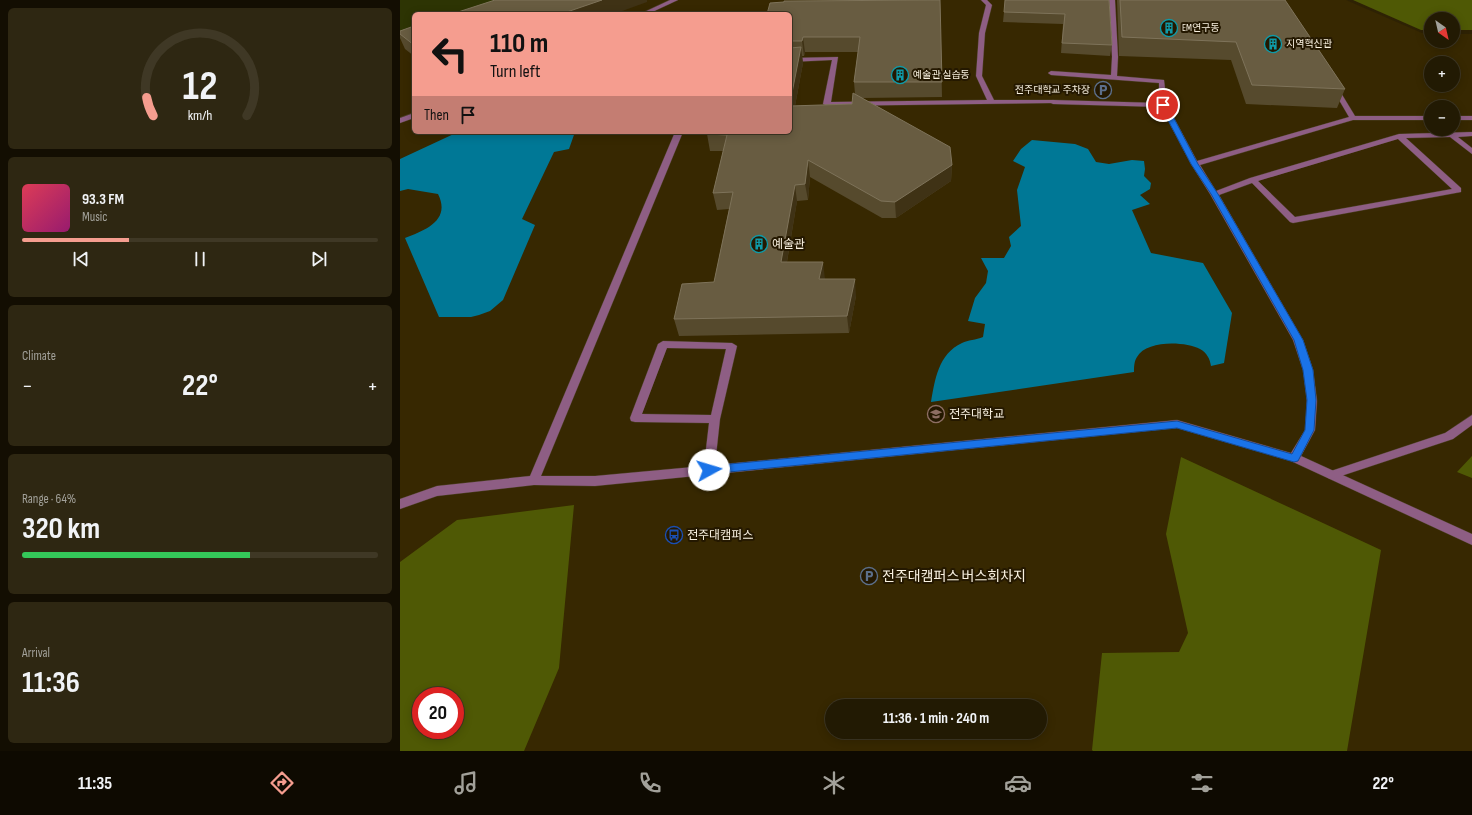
<!DOCTYPE html>
<meta charset="utf-8">
<style>
:root{--surface:#221a03;--page:#2e2712;--text:#f1f3f6;--muted:#a2a19a;--line:#3f3825;--accent:#f59d8f}
body{margin:0;font-family:"Sofia Sans Condensed","Noto Sans KR",sans-serif;background:var(--page);color:var(--text);height:100vh;display:flex;flex-direction:column;font-size:15px;white-space:nowrap}
*{box-sizing:border-box;margin:0}
p{font-size:13px;color:var(--muted)}
.icon{flex:none;width:22px;height:22px;fill:none;stroke:currentColor;stroke-width:2;stroke-linecap:round;stroke-linejoin:round}
.map{position:relative;flex:1;overflow:hidden}
.side{display:flex;flex-direction:column;gap:8px;padding:8px;background:#130e02;width:400px}
.side>*{flex:none}
.hud{position:absolute;left:12px;top:12px;width:380px;height:122px;border-radius:6px;box-shadow:0 2px 10px #0003,0 0 0 1px var(--line);background:#f59d8f;color:#111;overflow:hidden}
.needle{width:26px;rotate:146deg}
.buttons{position:absolute;left:1024px;top:12px;display:grid;gap:8px}
.buttons a{display:grid;place-items:center;width:36px;height:36px;border-radius:50%;background:var(--surface);box-shadow:0 2px 10px #0003,0 0 0 1px var(--line);font-size:20px}
.speed{position:absolute;left:12px;top:687px;display:flex;gap:8px;font-size:20px;font-weight:700;text-align:center}
.speed>*{display:grid;place-content:center;width:52px;height:52px;border-radius:50%;background:var(--surface);box-shadow:0 2px 10px #0003,0 0 0 1px var(--line);line-height:1}
.speed .limit{border:6px solid #d22;background:#fff;color:#111}
.pin{position:absolute;display:grid;place-items:center;width:34px;height:34px;color:#fff;margin:-17px;border:2px solid #fff;border-radius:50%;box-shadow:0 1px 4px #0007}
.me{position:absolute;width:44px;margin:-22px;rotate:84deg;stroke-linejoin:round;filter:drop-shadow(0 0 3px #0008)}
.turn{display:flex;align-items:center;gap:14px;height:84px;padding:0 12px;font-size:18px}
.turn .icon{width:52px;height:52px;stroke-width:2.5}
.turn b{display:block;font-size:28px;line-height:34px}
.then{display:flex;align-items:center;height:38px;padding:0 12px;background:#0003;gap:8px;font-size:15px}
.big{font-size:30px;font-weight:700;line-height:1.1}
.side .tile{flex:1;display:flex;flex-direction:column;justify-content:center;gap:6px;min-width:0;padding:0 14px;border-radius:6px;background:var(--page)}
.side .dial{align-items:center;gap:0}
.dial svg{height:104px;overflow:visible;fill:none;stroke:var(--line);stroke-width:7;stroke-linecap:round;text-anchor:middle}
.dial text{fill:var(--text);stroke:none}
.song{display:flex;align-items:center;gap:12px}
.cover{width:48px;height:48px;border-radius:6px;background:linear-gradient(135deg,hsl(350 70% 55%),hsl(320 70% 35%))}
.played{height:4px;border-radius:2px;background:linear-gradient(90deg,var(--accent) 30%,var(--line) 30%)}
.keys{display:flex;justify-content:space-around;direction:ltr}
.heat{display:flex;justify-content:space-between;align-items:center;font-size:22px;direction:ltr}
.charge{height:6px;border-radius:3px;background:linear-gradient(90deg,#34c759 64%,var(--line) 0)}
.trip{position:absolute;left:425px;top:699px;width:222px;height:40px;border-radius:20px;background:var(--surface);box-shadow:0 2px 10px #0003,0 0 0 1px var(--line);font-weight:700;line-height:40px;text-align:center}
.dock{display:flex;height:64px;justify-content:space-around;align-items:center;background:#0e0a01;color:var(--muted)}
.dock .icon{width:28px;height:28px}
.dock .current{color:var(--accent)}
.dock b{font-size:18px;color:var(--text)}
main{display:flex;flex:1;min-height:0}
.map>svg:first-child{display:block}
.built{fill:#372801;fill-rule:evenodd}
.green{fill:#2d3403}
.forest{fill:#4f5905;fill-rule:evenodd}
.water{fill:#007896}
.lines{fill:none;stroke-linecap:round;stroke-linejoin:round}
.lane-casing{stroke:#4a3f23;stroke-width:1}
.street-casing{stroke:#4a3f23;stroke-width:1}
.lane{fill:#8e5e84;fill-rule:evenodd}
.street{fill:#8e5e84;fill-rule:evenodd}
.wall{fill:#564a2d;fill-rule:evenodd}
.shaded-wall{fill:#3f3215}
.building{fill:#685c41;stroke:#7e735a}
.route{fill:#1a73e8;stroke:#114b97}
.labels{text-anchor:middle;dominant-baseline:central;stroke-width:4;stroke-linejoin:round;paint-order:stroke}
.far-poi-label{font-size:10px;fill:#f9f1e0;stroke:#241800;text-anchor:start}
.poi-label{font-size:12px;fill:#f9f1e0;stroke:#241800;text-anchor:start}
.near-poi-label{font-size:14px;fill:#f9f1e0;stroke:#241800;text-anchor:start}
</style>
<main>
<section class="side">
<div class="tile dial"><svg viewBox="0 0 100 80">
<path d="M14 69A42 42 0 1 1 86 69"/>
<path d="M14 69A42 42 0 0 1 9 55" stroke="#f59d8f"/>
<text x="50" y="56" font-size="32" font-weight="700">12</text>
<text x="50" y="72" font-size="11">km/h</text>
</svg></div>
<div class="tile">
<div class="song"><i class="cover"></i><div><b>93.3 FM</b><p>Music</p></div></div>
<div class="played"></div>
<div class="keys"><svg class="icon" aria-label="previous" viewBox="0 0 24 24"><path d="M18 5L8 12l10 7zM5 5v14"/></svg><svg class="icon" aria-label="pause" viewBox="0 0 24 24"><path d="M8 5v14M16 5v14"/></svg><svg class="icon" aria-label="next" viewBox="0 0 24 24"><path d="M6 5l10 7-10 7zM19 5v14"/></svg></div>
</div>
<div class="tile"><p>Climate</p>
<div class="heat"><a>−</a><b class="big">22°</b><a>+</a></div>
</div>
<div class="tile"><p>Range · 64%</p><b class="big">320 km</b><div class="charge"></div></div>
<div class="tile"><p>Arrival</p><b class="big">11:36</b></div>
</section>
<div class="map">
<svg width="1072" height="751" viewBox="0 0 1072 751">
<rect width="100%" height="100%" fill="#2e2204"/>
<path class="built" d="M0,0H946L1022,33H1031V41H1053V34H1072V751H0ZM14,14H390V132H14ZM1031,63H1053V85H1031ZM1031,107H1053V129H1031ZM21,696H55V730H21ZM432,706H640V732H432Z"/>
<path class="green" d="M0,0H117L75,14H14V34L0,39Z"/>
<g class="forest">
<path d="M953,0H1072V30H1053V19H1031V30H1021Z"/>
<path d="M1072,456V478L1057,472Z"/>
<path d="M781,457L981,550L947,751H693L692,750L702,653L779,652L788,633L766,534Z"/>
<path d="M174,505L159,668L124,751H0V562L57,520ZM21,696H55V730H21Z"/>
</g>
<g class="water">
<path d="M58,132H175L169,149L154,152L122,219L135,225L103,300L90,311L79,315L71,317H39L5,238C26,230 51,220 38,194L8,189L0,191V159Z"/>
<path d="M632,140L675,144L688,149L696,162L709,164L732,160L744,161L745,169L744,176L751,183L750,189L740,195L750,204L732,210L751,253L803,263L832,313L824,363L811,366C810,359 807,353 800,349C785,341 746,340 737,357C734,361 734,368 734,372L531,402C535,380 538,354 562,343C568,340 576,340 583,337L585,324L568,321L575,298L586,283L588,271L581,258H604L611,246L609,237L621,226L617,190L625,167L613,161L621,149Z"/>
</g>
<g class="lines">
<g class="lane-casing">
<g id="lane">
<path d="M270,0H278L248,14H240Z"/>
<path d="M709,0H715L718,57L717,76L764,80L767,105L797,161L949,117L932,88L935,86L938,88L955,116H1031V120H953L800,165L816,191L850,178L999,134L1072,132V136L1058,137L1072,148V154L1050,137L1006,138L1061,188V192L893,223L890,222L852,183L819,195L903,340L913,370L917,401L915,430L901,456L1072,534V545L891,461L777,428L195,486L134,485L37,496L0,509V499L37,486L130,476L275,132H283L141,476H195L304,466L309,423L235,422L231,421L230,418L258,344L263,341L332,343L337,346L320,419L315,465L777,420L891,453L905,430L907,401L903,370L893,340L810,194L791,164L761,107L653,104L649,102L653,100L759,103V83L651,75L648,73L651,71L711,75L712,57ZM998,139L1052,189L895,217L858,181ZM267,348L326,349L311,415L242,414Z"/>
<path d="M14,113V118L0,123V118Z"/>
<rect x="1053" y="116" width="19" height="4"/>
</g>
</g>
<g class="street-casing">
<g id="street">
<path d="M581,0H587L592,5L585,33L582,76L594,100H653L657,102L655,103L427,106L423,104L432,60L390,62V58L438,57L431,102L587,100L576,76L579,33L586,5Z"/>
<path d="M1072,415V425L1053,439L932,479L928,478L926,475L928,472L1045,433Z"/>
</g>
</g>
<use href="#lane" class="lane"/>
<use href="#street" class="street"/>
</g>
<g class="wall">
<path d="M540,0L542,97L462,98L552,165L551,181L496,218H482L410,177L408,200L397,201L387,262L425,279L456,296L449,333L279,336L274,319L314,282L329,209L317,210L313,193L323,151H310L307,134L390,132V14ZM405,52H458L454,82L455,94L452,104L395,106L403,63L402,56H404Z"/>
<path d="M709,0L712,45L710,56L661,53L663,24L603,22L604,12Z"/>
<path d="M717,0H885L945,89L937,108L846,104L831,60L719,56Z"/>
<path d="M14,26V56L5,49L0,38V31Z"/>
</g>
<g class="shaded-wall">
<path d="M202,0H247V2L214,14H161Z"/>
<path d="M403,37L405,52L404,56L402,41Z"/>
<path d="M401,47L403,63L392,122L390,110V103Z"/>
<path d="M408,160L410,177L408,200L405,184Z"/>
<path d="M552,165L551,181L496,218L495,202Z"/>
<path d="M395,185L397,201L384,279L381,262Z"/>
<path d="M423,262L425,279H419Z"/>
<path d="M455,279L456,296L449,333L447,316Z"/>
</g>
<g class="building">
<path d="M95,0H202L161,14H52Z"/>
<path d="M540,0L542,82H454L460,37H403L402,41H390V14H367L370,3L384,2V1Z"/>
<path d="M605,0H709L712,45L662,43L665,14L604,12Z"/>
<path d="M720,0H885L945,89L852,85L836,42L722,37Z"/>
<path d="M14,26V45L0,34V31Z"/>
<path d="M401,47L390,103V48Z"/>
<path d="M453,93L550,147L552,165L495,202L481,201L408,160L405,184L395,185L381,262H423L419,279H455L447,316L274,319L282,284L314,282L333,192L313,193L327,135L307,134V132H390V106L452,104Z"/>
</g>
<path class="route" d="M761,104L767,105L798,164L818,194L903,340L913,370L916,400L914,430L898,461L894,462L777,428L309,474L305,473L304,470L305,467L309,466L777,421L892,454L905,430L907,400L903,370L894,340L811,194L791,164L760,105Z"/>
<defs>
<g id="building-ring" transform="scale(0.9)"><circle r="9.5" fill="#241800" stroke="#0f9aa8" stroke-width="1.5"/><path d="M-4-6H4V6H1V3H-1V6H-4ZM-2.5-4.3h1.7v1.8h-1.7ZM.8-4.3h1.7v1.8H.8ZM-2.5-1h1.7V.8h-1.7ZM.8-1h1.7V.8H.8Z" fill="#0f9aa8"/></g>
<g id="parking-ring" transform="scale(0.9)"><circle r="9.5" fill="#241800" stroke="#5c6f8a" stroke-width="1.5"/><path d="M-3.5-5.5H1a3.5 3.5 0 0 1 0 7H-1V5.5H-3.5ZM-1-3.4V-.6H.8a1.4 1.4 0 0 0 0-2.8Z" fill="#5c6f8a"/></g>
<g id="university-ring" transform="scale(0.9)"><circle r="9.5" fill="#241800" stroke="#8d6e63" stroke-width="1.5"/><path d="M0-5L7-2L0 1L-7-2ZM-4 1L0 2.5L4 1V4Q0 6-4 4Z" fill="#8d6e63"/></g>
<g id="bus-ring" transform="scale(0.9)"><circle r="9.5" fill="#241800" stroke="#1a4fb4" stroke-width="1.5"/><path d="M-5-6H5V4H4V6H2V4H-2V6H-4V4H-5ZM-3.5-4V0h7V-4ZM-3.5 1.2v1.5H-2V1.2ZM2 1.2v1.5H3.5V1.2Z" fill="#1a4fb4"/></g>
</defs>
<g fill-rule="evenodd">
<use href="#building-ring" x="769" y="28"/>
<use href="#building-ring" x="873" y="44"/>
<use href="#building-ring" x="500" y="75"/>
<use href="#parking-ring" x="703" y="90"/>
<use href="#building-ring" x="359" y="244"/>
<use href="#university-ring" x="536" y="414"/>
<use href="#bus-ring" x="274" y="535"/>
<use href="#parking-ring" x="469" y="576"/>
</g>
<g class="labels">
<g class="far-poi-label">
<text x="782" y="28">EM연구동</text>
<text x="886" y="44">지역혁신관</text>
<text x="513" y="75">예술관 실습동</text>
<text x="690" y="90" text-anchor="end">전주대학교 주차장</text>
</g>
<g class="poi-label">
<text x="372" y="244">예술관</text>
<text x="549" y="414">전주대학교</text>
<text x="287" y="535">전주대캠퍼스</text>
</g>
<g class="near-poi-label">
<text x="482" y="576">전주대캠퍼스 버스회차지</text>
</g>
</g>
</svg>
<div class="buttons">
<a><svg class="needle" viewBox="-14 -14 28 28"><path d="M0-13l5 13h-10z" fill="#e53935"/><path d="M0 13l5-13h-10z" fill="#a2a19a"/></svg></a>
<a>+</a>
<a>−</a>
</div>
<div class="speed"><div class="limit">20</div></div>
<div class="pin" style="left:763px;top:105px;background:#d93025"><svg class="icon" aria-label="arrive" viewBox="0 0 24 24"><path d="M6 21V4h12l-3 4 3 4H6"/></svg></div>
<svg class="me" style="left:309px;top:470px" viewBox="-20 -20 40 40"><circle r="19" fill="#fff"/><path d="M0-13L10 11 0 6-10 11z" fill="#1a73e8"/></svg>
<div class="trip">11:36 · 1 min · 240 m</div>
<div class="hud">
<div class="turn"><svg class="icon" aria-label="left" viewBox="0 0 24 24"><path d="M17 20v-9H6M10 6l-5 5 5 5"/></svg><div><b>110 m</b>Turn left</div></div>
<div class="then">Then<svg class="icon" aria-label="arrive" viewBox="0 0 24 24"><path d="M6 21V4h12l-3 4 3 4H6"/></svg></div>
</div>
</div>
</main>
<nav class="dock">
<b>11:35</b>
<svg class="icon current" aria-label="directions" viewBox="0 0 24 24"><path d="M12 3l9 9-9 9-9-9zM9 14v-3h6M13 9l2 2-2 2"/></svg>
<svg class="icon" aria-label="music" viewBox="0 0 24 24"><path d="M9 18V5l10-2v13"/><circle cx="6" cy="18" r="3"/><circle cx="16" cy="16" r="3"/></svg>
<svg class="icon" aria-label="phone" viewBox="0 0 24 24"><path d="M5 4h4l2 5-3 2q2 4 5 5l2-3 5 2v4C11 20 4 13 5 4z"/></svg>
<svg class="icon" aria-label="climate" viewBox="0 0 24 24"><path d="M12 3v18M4 7l16 10M4 17L20 7"/></svg>
<svg class="icon" aria-label="car" viewBox="0 0 24 24"><path d="M5 17H2v-5l4-1 3-4h7l3 4 3 1v5h-3M9 17h6M6 11h13"/><circle cx="7" cy="17" r="2"/><circle cx="17" cy="17" r="2"/></svg>
<svg class="icon" aria-label="filters" viewBox="0 0 24 24"><path d="M4 7h16M4 17h16"/><circle cx="9" cy="7" r="2"/><circle cx="15" cy="17" r="2"/></svg>
<b>22°</b>
</nav>
